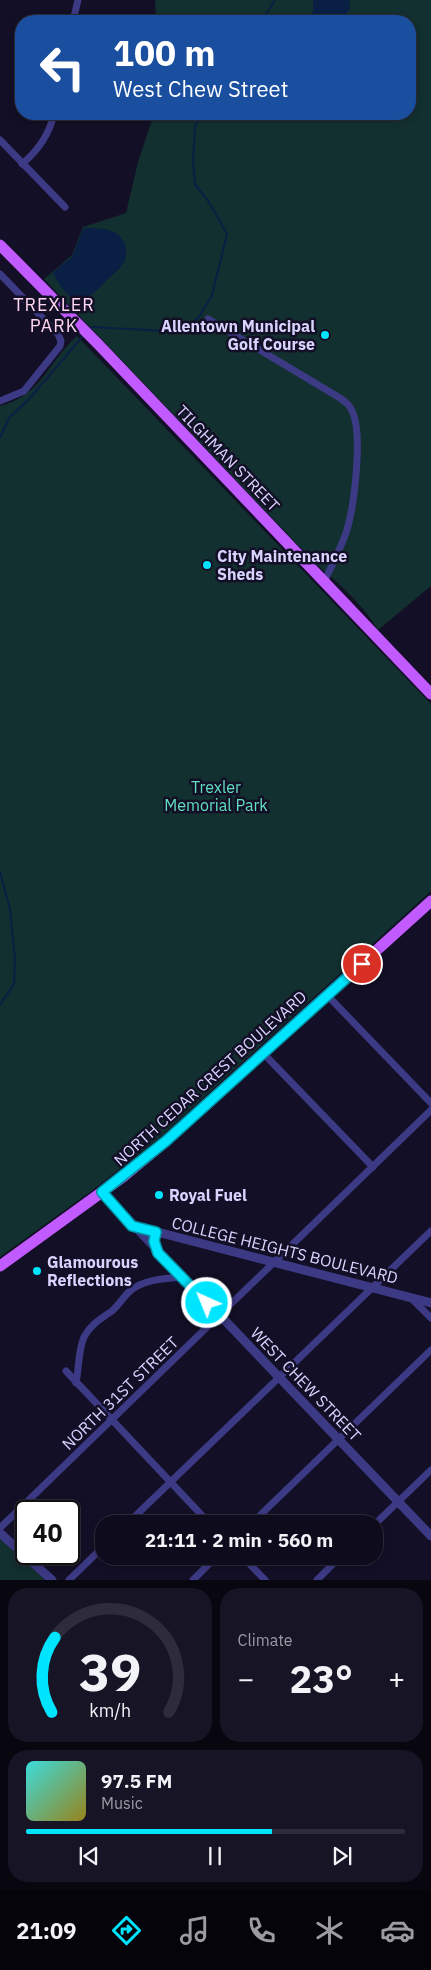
<!DOCTYPE html>
<meta charset="utf-8">
<style>
:root{--surface:#0e0b1c;--page:#171425;--text:#f1f3f6;--muted:#9b9ba3;--line:#2e2b3b;--accent:#00e5ff}
body{margin:0;font-family:"IBM Plex Sans",sans-serif;background:var(--page);color:var(--text);height:100vh;display:flex;flex-direction:column;font-size:19px;white-space:nowrap}
*{box-sizing:border-box;margin:0}
p{font-size:16px;color:var(--muted)}
.icon{flex:none;width:28px;height:28px;fill:none;stroke:currentColor;stroke-width:2;stroke-linecap:round;stroke-linejoin:round}
.map{position:relative;height:1580px;overflow:hidden}
.sheet{display:flex;flex-direction:column;gap:8px;padding:8px;background:#08060f;flex:1}
.sheet>*{flex:none}
.guide{position:absolute;left:15px;top:15px;width:401px;height:105px;border-radius:20px;box-shadow:0 2px 8px #0003,0 0 0 1px var(--line);background:#1a4fa0;color:#fff;overflow:hidden}
.speed{position:absolute;left:15px;top:1500px;display:flex;gap:10px;font-size:25px;font-weight:700;text-align:center}
.speed>*{display:grid;place-content:center;width:65px;height:65px;border-radius:50%;background:var(--surface);box-shadow:0 2px 8px #0003,0 0 0 1px var(--line);line-height:1}
.speed .limit{border:2px solid #111;border-radius:8px;background:#fff;color:#111}
.pin{position:absolute;display:grid;place-items:center;width:42px;height:42px;color:#fff;margin:-21px;border:2px solid #fff;border-radius:50%;box-shadow:0 1px 5px #0007}
.me{position:absolute;width:55px;margin:-28px;rotate:316deg;stroke-linejoin:round;filter:drop-shadow(0 0 4px #0008)}
.turn{display:flex;align-items:center;gap:18px;height:105px;padding:0 15px;font-size:22px}
.turn .icon{width:65px;height:65px;stroke-width:2.5}
.turn b{display:block;font-size:35px;line-height:42px}
.big{font-size:38px;font-weight:700;line-height:1.1}
.sheet .tile{flex:1;display:flex;flex-direction:column;justify-content:center;gap:8px;min-width:0;padding:0 18px;border-radius:20px;background:var(--page)}
.sheet .dial{align-items:center;gap:0}
.dial svg{height:130px;overflow:visible;fill:none;stroke:var(--line);stroke-width:7;stroke-linecap:round;text-anchor:middle}
.dial text{fill:var(--text);stroke:none}
.song{display:flex;align-items:center;gap:15px}
.cover{width:60px;height:60px;border-radius:8px;background:linear-gradient(135deg,hsl(180 70% 55%),hsl(50 70% 35%))}
.played{height:5px;border-radius:2px;background:linear-gradient(90deg,var(--accent) 65%,var(--line) 65%)}
.keys{display:flex;justify-content:space-around;direction:ltr}
.heat{display:flex;justify-content:space-between;align-items:center;font-size:28px;direction:ltr}
.sheet .tiles{flex:1;display:grid;gap:8px;grid-template-columns:1fr 1fr}
.tile:last-child{grid-column:span 2}
.trip{position:absolute;left:95px;top:1515px;width:288px;height:50px;border-radius:20px;background:var(--surface);box-shadow:0 2px 8px #0003,0 0 0 1px var(--line);font-weight:700;line-height:50px;text-align:center}
.tab-bar{display:flex;height:80px;justify-content:space-around;align-items:center;background:#06040b;color:var(--muted)}
.tab-bar .icon{width:35px;height:35px}
.tab-bar .active{color:var(--accent)}
.tab-bar b{font-size:22px;color:var(--text)}
.map>svg:first-child{display:block}
.green{fill:#12302f}
.water{fill:#0a1f44}
.lines{fill:none;stroke-linecap:round;stroke-linejoin:round}
.stream{stroke:#0a1f44;stroke-width:2}
.minor{stroke:#3d3a85;stroke-width:7}
.tertiary{stroke:#3d3a85;stroke-width:9}
.primary{stroke:#c25bff;stroke-width:11}
.route-casing{stroke:#0095a6;stroke-width:12}
.route{stroke:#00e5ff;stroke-width:9}
.poi-dot{fill:#00e5ff;stroke:#130f26;stroke-width:2}
.labels{text-anchor:middle;dominant-baseline:central;stroke-width:5;stroke-linejoin:round;paint-order:stroke}
.poi-label{font-size:16px;font-weight:bold;fill:#d9d4ff;stroke:#130f26;text-anchor:start}
.street-label{font-size:16px;fill:#d9d4ff;stroke:#130f26}
.park-label{font-size:16px;fill:#5fe0c0;stroke:#130f26}
.neighbourhood-label{font-size:18px;letter-spacing:1px;fill:#ffd6f0;stroke:#130f26}
</style>
<div class="map">
<svg width="431" height="1580" viewBox="0 0 431 1580">
<rect width="100%" height="100%" fill="#130f26"/>
<g class="green">
<path d="M155,0H431V586L378,630C363,605 340,584 318,566L44,279L72,255L83,227L126,213L138,162L154,114H410V21H156Z"/>
<path d="M77,336L431,704V891L158,1139L94,1189L0,1257V406C43,394 47,363 77,336Z"/>
<path d="M0,1539L45,1580H0Z"/>
</g>
<g class="water">
<path d="M313,0H348L350,2V9L340,21H307L313,11Z"/>
<path d="M87,228C104,228 123,229 126,249C126,253 126,257 125,261C122,268 112,275 107,280C100,288 90,299 79,299C67,299 57,282 53,272L72,257L83,229Z"/>
</g>
<g class="lines">
<g class="stream">
<path d="M262,21L275,0"/>
<path d="M90,329L92,327L166,331L188,328L199,317L212,295L227,234L207,199L195,185L193,162L195,126L203,114"/>
<path d="M0,438L9,418L30,398L83,336"/>
<path d="M0,872L10,909L15,959L14,984L0,1005"/>
</g>
<g class="minor">
<path d="M73,21L78,0"/>
<path d="M0,140L65,207"/>
<path d="M22,164C39,150 49,135 54,114"/>
<path d="M0,274L58,334L61,341L60,346L24,391L0,401"/>
<path d="M208,319L340,398C344,401 349,404 351,409C364,430 354,506 347,530C341,548 332,565 324,582"/>
<path d="M327,995L431,1103"/>
<path d="M263,1053L373,1167"/>
<path d="M411,1298L431,1318"/>
<path d="M66,1371L210,1524"/>
<path d="M76,1383C79,1368 78,1351 84,1337C91,1324 101,1319 112,1311C119,1305 123,1297 130,1291C144,1279 164,1279 182,1277"/>
<path d="M127,1524L431,1231"/>
<path d="M251,1524L431,1350"/>
<path d="M374,1525L431,1470"/>
<path d="M0,1528L431,1110"/>
<path d="M242,1556L265,1580"/>
<path d="M69,1580L104,1546"/>
<path d="M193,1580L217,1556"/>
<path d="M317,1580L341,1556"/>
</g>
<g class="tertiary">
<path d="M102,1192L431,1536"/>
<path d="M134,1226L431,1303"/>
<path d="M0,1533L52,1580"/>
</g>
<g class="primary">
<path d="M0,245L98,344L431,694"/>
<path d="M0,1266L124,1176L166,1141L431,901"/>
</g>
</g>
<g class="lines">
<g class="route-casing">
<path id="route" d="M207,1303L158,1253L154,1241L156,1232L132,1226L102,1192L166,1141L362,964"/>
</g>
<use href="#route" class="route"/>
</g>
<g class="poi-dot">
<circle cx="325" cy="335" r="5"/>
<circle cx="207" cy="565" r="5"/>
<circle cx="159" cy="1195" r="5"/>
<circle cx="37" cy="1271" r="5"/>
</g>
<g class="labels">
<g class="poi-label">
<text x="315" y="326" text-anchor="end">Allentown Municipal<tspan x="315" dy="18">Golf Course</tspan></text>
<text x="217" y="556">City Maintenance<tspan x="217" dy="18">Sheds</tspan></text>
<text x="169" y="1195">Royal Fuel</text>
<text x="47" y="1262">Glamourous<tspan x="47" dy="18">Reflections</tspan></text>
</g>
<g class="street-label">
<text transform="translate(228 458) rotate(46)">TILGHMAN STREET</text>
<text transform="translate(210 1078) rotate(-42)">NORTH CEDAR CREST BOULEVARD</text>
<text transform="translate(285 1250) rotate(14)">COLLEGE HEIGHTS BOULEVARD</text>
<text transform="translate(306 1384) rotate(46)">WEST CHEW STREET</text>
<text transform="translate(120 1393) rotate(-44)">NORTH 31ST STREET</text>
</g>
<g class="park-label">
<text x="216" y="787">Trexler<tspan x="216" dy="18">Memorial Park</tspan></text>
</g>
<g class="neighbourhood-label">
<text x="54" y="304">TREXLER<tspan x="54" dy="21">PARK</tspan></text>
</g>
</g>
</svg>
<div class="speed"><div class="limit">40</div></div>
<div class="pin" style="left:362px;top:964px;background:#d93025"><svg class="icon" aria-label="arrive" viewBox="0 0 24 24"><path d="M6 21V4h12l-3 4 3 4H6"/></svg></div>
<svg class="me" style="left:207px;top:1303px" viewBox="-20 -20 40 40"><circle r="17" fill="#00e5ff" stroke="#fff" stroke-width="3"/><path d="M0-11L8 9 0 5-8 9z" fill="#fff"/></svg>
<div class="trip">21:11 · 2 min · 560 m</div>
<div class="guide">
<div class="turn"><svg class="icon" aria-label="left" viewBox="0 0 24 24"><path d="M17 20v-9H6M10 6l-5 5 5 5"/></svg><div><b>100 m</b>West Chew Street</div></div>
</div>
</div>
<section class="sheet">
<div class="tiles">
<div class="tile dial"><svg viewBox="0 0 100 80">
<path d="M14 69A42 42 0 1 1 86 69"/>
<path d="M14 69A42 42 0 0 1 16 23" stroke="#00e5ff"/>
<text x="50" y="56" font-size="32" font-weight="700">39</text>
<text x="50" y="72" font-size="11">km/h</text>
</svg></div>
<div class="tile"><p>Climate</p>
<div class="heat"><a>−</a><b class="big">23°</b><a>+</a></div>
</div>
<div class="tile">
<div class="song"><i class="cover"></i><div><b>97.5 FM</b><p>Music</p></div></div>
<div class="played"></div>
<div class="keys"><svg class="icon" aria-label="previous" viewBox="0 0 24 24"><path d="M18 5L8 12l10 7zM5 5v14"/></svg><svg class="icon" aria-label="pause" viewBox="0 0 24 24"><path d="M8 5v14M16 5v14"/></svg><svg class="icon" aria-label="next" viewBox="0 0 24 24"><path d="M6 5l10 7-10 7zM19 5v14"/></svg></div>
</div>
</div>
</section>
<nav class="tab-bar">
<b>21:09</b>
<svg class="icon active" aria-label="directions" viewBox="0 0 24 24"><path d="M12 3l9 9-9 9-9-9zM9 14v-3h6M13 9l2 2-2 2"/></svg>
<svg class="icon" aria-label="music" viewBox="0 0 24 24"><path d="M9 18V5l10-2v13"/><circle cx="6" cy="18" r="3"/><circle cx="16" cy="16" r="3"/></svg>
<svg class="icon" aria-label="phone" viewBox="0 0 24 24"><path d="M5 4h4l2 5-3 2q2 4 5 5l2-3 5 2v4C11 20 4 13 5 4z"/></svg>
<svg class="icon" aria-label="climate" viewBox="0 0 24 24"><path d="M12 3v18M4 7l16 10M4 17L20 7"/></svg>
<svg class="icon" aria-label="car" viewBox="0 0 24 24"><path d="M5 17H2v-5l4-1 3-4h7l3 4 3 1v5h-3M9 17h6M6 11h13"/><circle cx="7" cy="17" r="2"/><circle cx="17" cy="17" r="2"/></svg>
</nav>
